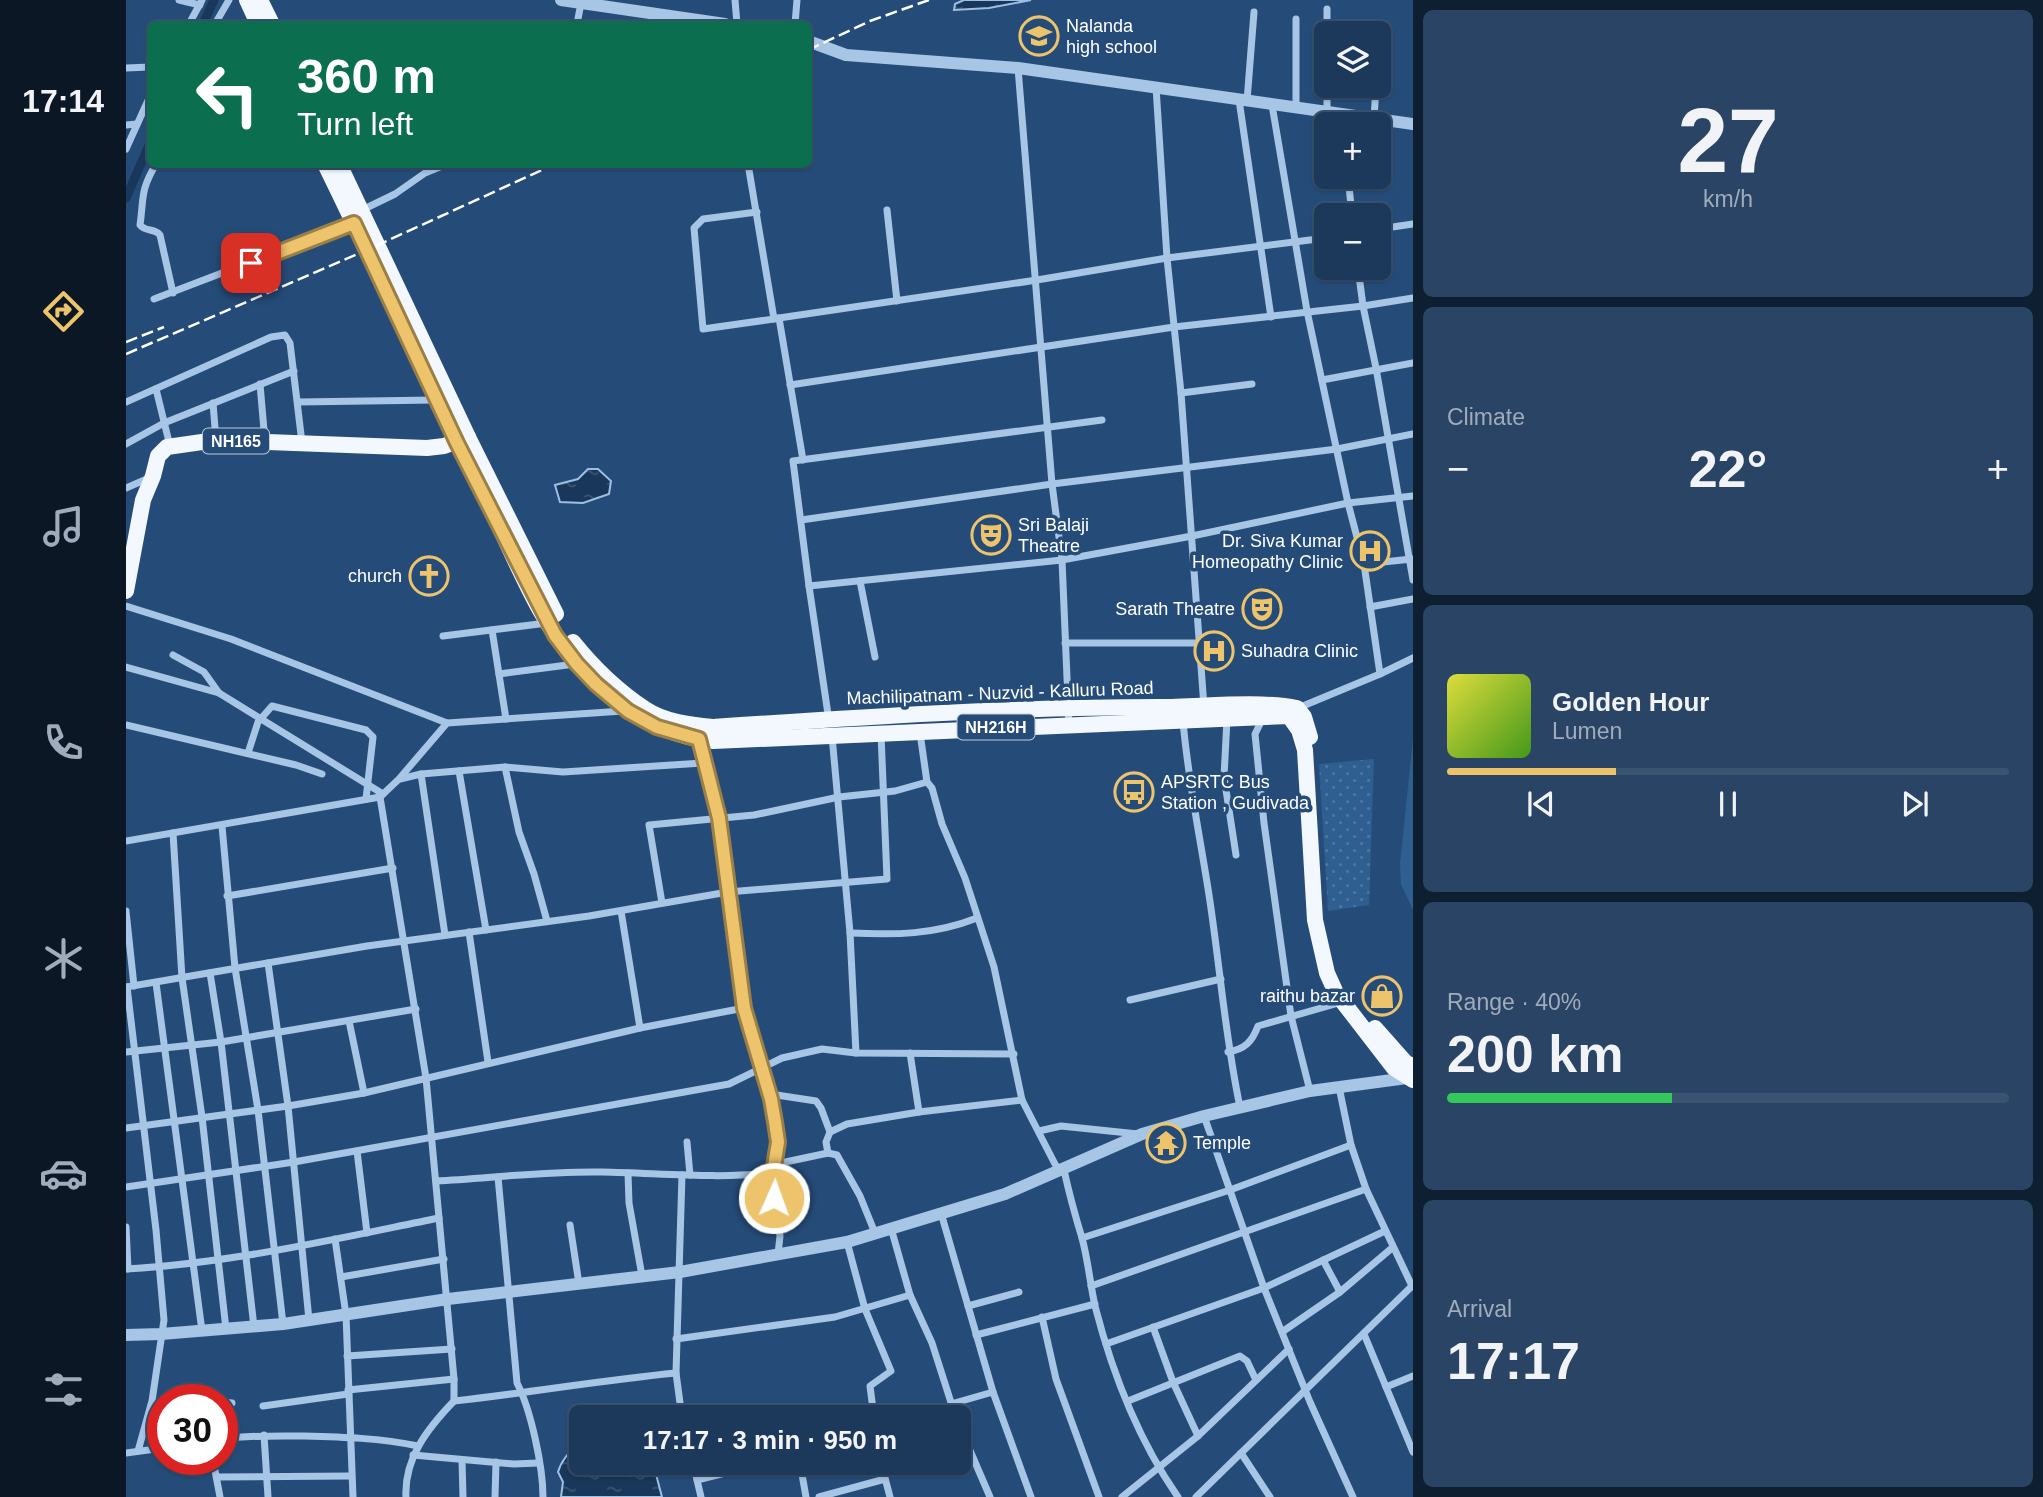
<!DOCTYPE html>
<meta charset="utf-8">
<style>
:root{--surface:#1c395b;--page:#294464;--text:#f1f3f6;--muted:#a0acbb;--line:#3a5371;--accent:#edc36c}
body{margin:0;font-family:Helvetica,sans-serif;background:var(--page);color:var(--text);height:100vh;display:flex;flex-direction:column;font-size:26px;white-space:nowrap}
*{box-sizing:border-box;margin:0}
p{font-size:23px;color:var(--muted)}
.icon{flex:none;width:38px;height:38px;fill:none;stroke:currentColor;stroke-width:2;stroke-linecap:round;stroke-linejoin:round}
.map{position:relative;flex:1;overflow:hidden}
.details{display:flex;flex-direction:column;gap:10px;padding:10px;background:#0f1f32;width:630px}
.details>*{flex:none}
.guide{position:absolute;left:21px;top:21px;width:665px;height:147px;border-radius:10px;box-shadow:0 2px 5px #0004,0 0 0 2px var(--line);background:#0b6e4f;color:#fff;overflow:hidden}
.buttons{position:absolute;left:1188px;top:21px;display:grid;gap:14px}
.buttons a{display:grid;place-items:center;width:77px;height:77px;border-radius:10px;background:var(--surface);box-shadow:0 2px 5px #0004,0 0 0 2px var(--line);font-size:35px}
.speed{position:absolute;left:21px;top:1384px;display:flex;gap:14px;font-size:35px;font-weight:700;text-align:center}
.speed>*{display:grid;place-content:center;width:91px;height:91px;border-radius:50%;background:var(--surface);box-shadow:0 2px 5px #0004,0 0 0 2px var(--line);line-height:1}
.speed .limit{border:10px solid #d22;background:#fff;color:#111}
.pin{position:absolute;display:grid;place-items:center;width:60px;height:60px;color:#fff;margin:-30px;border-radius:14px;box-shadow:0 4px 10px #0006}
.me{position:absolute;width:77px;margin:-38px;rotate:2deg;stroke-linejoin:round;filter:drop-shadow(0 0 5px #0008)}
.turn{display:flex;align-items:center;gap:24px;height:147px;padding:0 35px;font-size:32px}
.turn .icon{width:91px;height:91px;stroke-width:2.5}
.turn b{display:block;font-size:49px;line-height:60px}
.big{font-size:52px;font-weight:700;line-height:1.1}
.details .tile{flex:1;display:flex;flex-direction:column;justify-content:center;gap:10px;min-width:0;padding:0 24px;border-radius:10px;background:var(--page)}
.details .dial{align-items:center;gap:0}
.dial b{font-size:91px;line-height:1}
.song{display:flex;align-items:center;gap:21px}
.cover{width:84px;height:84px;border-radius:10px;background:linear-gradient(135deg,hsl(60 70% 55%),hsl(100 70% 35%))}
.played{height:7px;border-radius:4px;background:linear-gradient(90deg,var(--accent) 30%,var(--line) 30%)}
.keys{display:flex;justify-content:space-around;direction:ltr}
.heat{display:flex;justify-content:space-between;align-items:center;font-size:38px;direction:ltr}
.charge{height:10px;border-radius:5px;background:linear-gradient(90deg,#34c759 40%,var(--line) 0)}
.trip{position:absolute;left:443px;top:1405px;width:402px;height:70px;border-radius:10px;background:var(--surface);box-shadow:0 2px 5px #0004,0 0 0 2px var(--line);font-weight:700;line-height:70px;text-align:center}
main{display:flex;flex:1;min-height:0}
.menu{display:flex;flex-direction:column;width:126px;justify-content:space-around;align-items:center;background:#0b1724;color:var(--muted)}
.menu .icon{width:49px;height:49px}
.menu .selected{color:var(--accent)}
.menu b{font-size:32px;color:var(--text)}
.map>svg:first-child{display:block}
.grass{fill:#2f5e90}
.park{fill:url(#park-dots)}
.water{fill:url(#water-ripples);stroke:#9cc0e4;stroke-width:2}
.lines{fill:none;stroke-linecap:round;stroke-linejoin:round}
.canal{stroke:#19375a;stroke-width:9}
.minor{stroke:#a7c5e4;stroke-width:7}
.tertiary{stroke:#a7c5e4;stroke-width:12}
.trunk{stroke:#f3f8fe;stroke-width:16}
.rail{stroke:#fff;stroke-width:2.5;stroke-dasharray:12 5;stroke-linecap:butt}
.route-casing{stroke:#9a7f46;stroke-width:18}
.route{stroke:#edc36c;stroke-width:12}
.labels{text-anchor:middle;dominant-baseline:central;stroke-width:7;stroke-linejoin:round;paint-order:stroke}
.shield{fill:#254c79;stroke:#bec9d7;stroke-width:2}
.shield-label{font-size:16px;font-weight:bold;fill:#fff}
.poi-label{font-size:18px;fill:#fff;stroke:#254c79;text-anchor:start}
.street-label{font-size:18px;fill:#fff;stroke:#254c79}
</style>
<main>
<nav class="menu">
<b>17:14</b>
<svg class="icon selected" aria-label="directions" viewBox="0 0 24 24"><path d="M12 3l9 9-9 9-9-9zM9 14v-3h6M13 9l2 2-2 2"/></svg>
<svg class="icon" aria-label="music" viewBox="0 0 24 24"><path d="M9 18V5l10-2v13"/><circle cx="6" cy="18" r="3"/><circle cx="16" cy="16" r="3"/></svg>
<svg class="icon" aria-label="phone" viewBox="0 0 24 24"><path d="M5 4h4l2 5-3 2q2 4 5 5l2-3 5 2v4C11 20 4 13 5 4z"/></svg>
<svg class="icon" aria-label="climate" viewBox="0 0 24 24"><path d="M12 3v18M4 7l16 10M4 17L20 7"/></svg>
<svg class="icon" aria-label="car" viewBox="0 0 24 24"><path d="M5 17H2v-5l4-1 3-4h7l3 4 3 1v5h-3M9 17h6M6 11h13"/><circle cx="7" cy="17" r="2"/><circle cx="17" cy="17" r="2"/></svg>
<svg class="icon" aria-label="filters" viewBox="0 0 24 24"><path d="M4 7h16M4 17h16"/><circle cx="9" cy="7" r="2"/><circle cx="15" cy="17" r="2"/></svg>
</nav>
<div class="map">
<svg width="1287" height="1497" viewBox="0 0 1287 1497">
<defs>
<pattern id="park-dots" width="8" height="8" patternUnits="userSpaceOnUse" patternTransform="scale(1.75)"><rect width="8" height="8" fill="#2f5e90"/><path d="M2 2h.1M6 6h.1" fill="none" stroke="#4e76a1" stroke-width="1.8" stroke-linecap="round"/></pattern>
<pattern id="water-ripples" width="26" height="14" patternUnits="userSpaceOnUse" patternTransform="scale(1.75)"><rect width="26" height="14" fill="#19375a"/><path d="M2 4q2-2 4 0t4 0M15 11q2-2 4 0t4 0" fill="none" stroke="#3c5573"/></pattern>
</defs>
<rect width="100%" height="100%" fill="#254c79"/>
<path class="grass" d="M1287,739V910L1275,884L1274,864Z"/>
<path class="park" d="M1248,759L1243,905L1202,911L1193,764Z"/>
<g class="water">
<path d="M838,0H905L863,8L828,10L829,4Z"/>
<path d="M462,469H472L485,481L483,494L457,503L434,502L429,485L452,479Z"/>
<path d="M455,1441V1463H527L536,1497H435L437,1482L432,1472C436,1458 446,1450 455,1441Z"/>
</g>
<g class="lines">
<g class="canal">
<path d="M77,24L88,0"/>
<path d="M0,198L24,143"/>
</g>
<g class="minor">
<path d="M53,0L74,5"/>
<path d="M609,0L611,24"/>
<path d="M1170,19V109"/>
<path d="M63,24L76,0"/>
<path d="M89,24L103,0"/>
<path d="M451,24L455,3"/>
<path d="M669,24L671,0"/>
<path d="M1201,33V9"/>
<path d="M1253,49L1254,30"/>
<path d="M0,68L24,67"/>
<path d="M892,68L926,484L936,560L943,725"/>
<path d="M1030,87L1041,258L1055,393L1078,707"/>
<path d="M1113,100L1145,317"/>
<path d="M1121,101L1128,12"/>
<path d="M1146,105L1181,311L1222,503L1238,564L1254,674"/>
<path d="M1201,113V86"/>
<path d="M1248,119L1250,86"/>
<path d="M0,125L11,124"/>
<path d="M0,149L24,96"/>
<path d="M30,164C14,191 18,197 14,225C19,232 29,228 34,235L47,293"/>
<path d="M622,164L648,319L653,318L677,460"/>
<path d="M1222,177L1226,215"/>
<path d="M236,210L269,194L299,173L321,164"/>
<path d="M761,210L771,301"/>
<path d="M631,212L577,219L568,228L577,329L648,319"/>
<path d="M1253,229L1287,224"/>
<path d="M1232,268L1237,306L1250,368L1287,580"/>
<path d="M28,299L227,223"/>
<path d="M653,318L911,280L1041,258L1200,238"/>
<path d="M1196,380L1287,363"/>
<path d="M134,384L139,442"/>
<path d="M664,385L1048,327L1237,306L1287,298"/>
<path d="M30,389L44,446"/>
<path d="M1055,393L1126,384"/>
<path d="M0,402L145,337L159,335L164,343L176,443"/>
<path d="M172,402L309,400"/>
<path d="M87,403L90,440"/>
<path d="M0,444L38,423L168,371"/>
<path d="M0,488L23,478"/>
<path d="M675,520L926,484L1211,449L1287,434"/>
<path d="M1238,564L1286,559"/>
<path d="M734,581L749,657"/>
<path d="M683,586L667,461L976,420"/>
<path d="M0,606L105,639L321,723"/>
<path d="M1244,607L1287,599"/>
<path d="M366,630L380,719"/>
<path d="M317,636L421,623"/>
<path d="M939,643H1071"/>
<path d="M47,655L78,672L93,693"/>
<path d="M0,667L93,693L257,794"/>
<path d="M373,674L449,664"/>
<path d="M1172,708L1254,674L1287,658"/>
<path d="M1137,718L1129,734L1138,823L1165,1016L1184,1091"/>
<path d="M1101,719L1098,777L1110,855"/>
<path d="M703,721L683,586L936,560L1066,536L1222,503L1287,496"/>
<path d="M1057,721C1062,780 1074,837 1083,895C1094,966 1099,1037 1114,1107"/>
<path d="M0,725L170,765L196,774"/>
<path d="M794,733L801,782L806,788L816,824L839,878L868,967L896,1100L930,1166L938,1170C943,1193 949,1215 956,1238C962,1260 964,1283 969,1306C986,1372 1013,1441 1052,1497"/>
<path d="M706,736L724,933L730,1053"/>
<path d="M573,737L577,763L593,818L618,1008L645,1099L649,1122L652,1142L647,1179L654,1236L652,1254"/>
<path d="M122,753L132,722L146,706L240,730L247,737L240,799"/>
<path d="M379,767L393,832L408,874L421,921"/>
<path d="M333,771L360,930"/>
<path d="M295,774L319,935"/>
<path d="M274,779L295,774L379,767L437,772L577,763"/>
<path d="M254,797L300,1078L328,1379V1401C302,1428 278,1458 280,1497"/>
<path d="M96,826L109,968L132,1110L157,1324"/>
<path d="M47,833L56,978L76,1117L100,1329"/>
<path d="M0,841L254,797L273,779L321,723L497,711"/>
<path d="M101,896L267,868"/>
<path d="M536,903L523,825L628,815L713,797L769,791L801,782"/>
<path d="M0,911L8,986"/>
<path d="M495,911L514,1028"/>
<path d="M343,932L362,1062"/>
<path d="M724,933C769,935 808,935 851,918"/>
<path d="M142,963L162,1106L183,1320"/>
<path d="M84,973L95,1042L128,1327"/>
<path d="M30,983L76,1331"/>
<path d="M0,987L241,946L463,916L602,892L761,879L755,734"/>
<path d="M1,987L30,1230L38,1320L26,1401L12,1451"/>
<path d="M1004,1000L1095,979"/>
<path d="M223,1021L238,1093"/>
<path d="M0,1052L95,1042L290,1009"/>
<path d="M1102,1052C1119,1049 1126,1042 1132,1026L1216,1002"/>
<path d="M784,1053L793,1112"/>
<path d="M1213,1087L1225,1145L1240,1189L1286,1286"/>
<path d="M644,1094L690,1101L695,1108L704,1132"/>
<path d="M1078,1116L1138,1288L1184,1402L1227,1497"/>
<path d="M0,1128L162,1106L238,1093L514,1028L618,1008"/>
<path d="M913,1131L935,1126L1012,1134"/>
<path d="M561,1142L564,1175"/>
<path d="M231,1151L241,1233"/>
<path d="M702,1153L700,1142L704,1132L721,1124L793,1112L896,1100"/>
<path d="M650,1164L702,1153L711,1155L734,1196L749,1233"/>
<path d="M502,1173L503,1203L516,1276"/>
<path d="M556,1175L550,1373L556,1418"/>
<path d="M372,1177L391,1383C405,1410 417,1467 417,1497"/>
<path d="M310,1181C365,1178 420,1171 476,1172C533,1173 590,1179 647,1173"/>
<path d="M0,1187L168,1162L603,1084L656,1058L696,1049L730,1053L888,1054"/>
<path d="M815,1213L867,1392L905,1497"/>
<path d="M444,1225L453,1284"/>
<path d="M0,1227L2,1269"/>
<path d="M765,1228L784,1295"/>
<path d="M956,1238L1104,1190L1225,1145"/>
<path d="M209,1239L220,1315L227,1497"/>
<path d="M721,1242L739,1309L765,1371L744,1386L748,1418"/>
<path d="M1197,1260L1214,1292"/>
<path d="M0,1269C106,1263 209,1239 313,1218"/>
<path d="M215,1277L318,1259"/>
<path d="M965,1286L1240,1189"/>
<path d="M842,1306L893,1292"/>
<path d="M916,1317L930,1379L973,1497"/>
<path d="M1027,1327L1047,1382L1072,1436"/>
<path d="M1156,1332L1214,1292L1266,1248"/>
<path d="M1238,1334L1287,1452"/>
<path d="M850,1335L969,1304"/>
<path d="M550,1339L709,1317L784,1295L806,1343L830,1418"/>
<path d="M980,1344L1138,1288L1259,1231"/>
<path d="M221,1356L326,1349"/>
<path d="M1260,1387L1287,1376"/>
<path d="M222,1390L328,1379"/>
<path d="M328,1401C402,1393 476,1380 550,1373"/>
<path d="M1002,1401L1114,1356L1121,1361L1130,1380"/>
<path d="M96,1402L106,1403"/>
<path d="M825,1404L867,1392"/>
<path d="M137,1406L222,1394"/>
<path d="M617,1418L669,1411L670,1418"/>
<path d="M795,1418L826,1409"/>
<path d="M833,1425L864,1497"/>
<path d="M138,1435L142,1497"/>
<path d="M96,1439C123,1435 151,1436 178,1436C216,1437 254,1438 292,1446"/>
<path d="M0,1453L37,1448"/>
<path d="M1115,1453L1144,1497"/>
<path d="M287,1455L388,1464L412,1463"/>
<path d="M87,1460L94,1497"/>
<path d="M336,1460L337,1497"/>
<path d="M567,1463L575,1497"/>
<path d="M674,1463L680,1497"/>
<path d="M755,1463L764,1497"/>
<path d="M91,1477L225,1476"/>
<path d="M571,1480L640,1463"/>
<path d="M369,1497L370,1462"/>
<path d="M693,1497L759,1479"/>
<path d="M996,1497L1072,1436L1163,1349"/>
<path d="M1070,1497L1287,1285"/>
</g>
<g class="tertiary">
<path d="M435,0L599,24"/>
<path d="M682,41L720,55L892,68L1287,124"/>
<path d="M0,1335L35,1334L157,1324L322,1299L554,1272L721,1242L879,1194L1016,1134L1078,1116L1184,1091L1281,1078"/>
</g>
<g class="trunk">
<path d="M121,0L132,24"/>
<path d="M134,0L146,24"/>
<path d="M199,164C257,282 310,401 369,518C393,567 415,624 452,665C488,706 532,736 587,741L1163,716L1173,730L1179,750L1189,920L1201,973L1210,993L1268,1068L1287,1080"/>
<path d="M342,437L430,614"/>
<path d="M0,591L17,500L27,476L32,456L41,447L90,440L301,448L318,446L342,437L213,164"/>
<path d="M447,642C467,667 492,691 519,709C538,722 565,725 587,727C736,717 884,707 1033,707C1076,707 1129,700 1171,708L1178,717L1184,737"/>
<path d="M1249,1028L1280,1063L1287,1066"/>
</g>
<g class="rail">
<path d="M682,50L744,21L803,0"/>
<path d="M0,342L38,327"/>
<path d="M0,354L241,250L429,164"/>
</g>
</g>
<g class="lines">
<g class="route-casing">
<path id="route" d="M125,263L228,223L331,443L429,635L451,664L470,684L502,711L531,727L573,739L593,818L618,1008L645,1099L649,1122L652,1142L647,1173L648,1198"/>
</g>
<use href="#route" class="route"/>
</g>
<defs>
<g id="school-ring" transform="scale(2.0125)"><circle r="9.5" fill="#254c79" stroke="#edc36c" stroke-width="1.5"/><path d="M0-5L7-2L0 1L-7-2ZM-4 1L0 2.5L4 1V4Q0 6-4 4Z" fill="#edc36c"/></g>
<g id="theatre-ring" transform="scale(2.0125)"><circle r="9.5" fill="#254c79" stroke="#edc36c" stroke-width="1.5"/><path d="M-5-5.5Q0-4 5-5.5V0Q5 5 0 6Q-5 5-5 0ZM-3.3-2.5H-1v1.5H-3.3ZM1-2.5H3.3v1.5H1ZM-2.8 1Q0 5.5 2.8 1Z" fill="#edc36c"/></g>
<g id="hospital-ring" transform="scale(2.0125)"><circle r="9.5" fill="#254c79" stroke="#edc36c" stroke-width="1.5"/><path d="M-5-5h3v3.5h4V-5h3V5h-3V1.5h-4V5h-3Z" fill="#edc36c"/></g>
<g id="church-ring" transform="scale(2.0125)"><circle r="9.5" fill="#254c79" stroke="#edc36c" stroke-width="1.5"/><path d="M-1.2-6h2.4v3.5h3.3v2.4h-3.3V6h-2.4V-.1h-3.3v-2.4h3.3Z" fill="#edc36c"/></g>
<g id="bus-ring" transform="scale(2.0125)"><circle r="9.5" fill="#254c79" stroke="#edc36c" stroke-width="1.5"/><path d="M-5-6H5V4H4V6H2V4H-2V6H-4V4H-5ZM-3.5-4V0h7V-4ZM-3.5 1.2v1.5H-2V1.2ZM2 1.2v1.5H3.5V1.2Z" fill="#edc36c"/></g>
<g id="shop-ring" transform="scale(2.0125)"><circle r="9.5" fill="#254c79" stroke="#edc36c" stroke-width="1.5"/><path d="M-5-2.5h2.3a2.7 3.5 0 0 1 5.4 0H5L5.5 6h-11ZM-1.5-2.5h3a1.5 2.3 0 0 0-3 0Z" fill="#edc36c"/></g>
<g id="temple-ring" transform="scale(2.0125)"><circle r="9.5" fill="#254c79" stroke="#edc36c" stroke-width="1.5"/><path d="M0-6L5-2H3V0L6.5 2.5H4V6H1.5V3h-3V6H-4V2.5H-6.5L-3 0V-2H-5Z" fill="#edc36c"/></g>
</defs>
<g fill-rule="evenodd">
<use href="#school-ring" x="913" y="36"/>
<use href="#theatre-ring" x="865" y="535"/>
<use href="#hospital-ring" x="1244" y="551"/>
<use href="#church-ring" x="303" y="576"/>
<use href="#theatre-ring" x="1136" y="609"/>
<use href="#hospital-ring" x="1088" y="651"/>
<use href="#bus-ring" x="1008" y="792"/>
<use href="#shop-ring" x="1256" y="996"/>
<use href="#temple-ring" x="1040" y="1143"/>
</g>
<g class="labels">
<g class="shield">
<rect x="77" y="428.5" width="66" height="25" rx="5"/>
<rect x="831.5" y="714.5" width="77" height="25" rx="5"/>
</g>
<g class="shield-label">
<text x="110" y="441">NH165</text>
<text x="870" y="727">NH216H</text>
</g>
<g class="poi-label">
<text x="940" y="26">Nalanda<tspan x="940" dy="21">high school</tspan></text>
<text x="892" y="525">Sri Balaji<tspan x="892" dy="21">Theatre</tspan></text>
<text x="1217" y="541" text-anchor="end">Dr. Siva Kumar<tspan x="1217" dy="21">Homeopathy Clinic</tspan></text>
<text x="276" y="576" text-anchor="end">church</text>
<text x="1109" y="609" text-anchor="end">Sarath Theatre</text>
<text x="1115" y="651">Suhadra Clinic</text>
<text x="1035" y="782">APSRTC Bus<tspan x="1035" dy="21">Station , Gudivada</tspan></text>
<text x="1229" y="996" text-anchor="end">raithu bazar</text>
<text x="1067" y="1143">Temple</text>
</g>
<g class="street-label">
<text transform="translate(874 693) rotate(-2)">Machilipatnam - Nuzvid - Kalluru Road</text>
</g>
</g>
</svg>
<div class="buttons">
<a><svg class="icon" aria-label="layers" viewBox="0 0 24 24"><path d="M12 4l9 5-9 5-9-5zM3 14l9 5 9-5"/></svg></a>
<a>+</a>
<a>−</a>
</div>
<div class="speed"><div class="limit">30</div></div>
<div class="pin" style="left:125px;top:263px;background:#d93025"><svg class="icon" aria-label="arrive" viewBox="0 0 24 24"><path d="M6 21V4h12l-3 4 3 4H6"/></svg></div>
<svg class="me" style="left:648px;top:1198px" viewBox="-20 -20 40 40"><circle r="17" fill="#edc36c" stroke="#fff" stroke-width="3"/><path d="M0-11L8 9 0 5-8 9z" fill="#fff"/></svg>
<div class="trip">17:17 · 3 min · 950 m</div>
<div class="guide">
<div class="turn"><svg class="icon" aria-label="left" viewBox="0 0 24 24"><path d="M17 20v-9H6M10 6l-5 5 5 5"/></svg><div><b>360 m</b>Turn left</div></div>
</div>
</div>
<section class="details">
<div class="tile dial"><b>27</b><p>km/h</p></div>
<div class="tile"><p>Climate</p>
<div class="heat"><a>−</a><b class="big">22°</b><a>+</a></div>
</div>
<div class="tile">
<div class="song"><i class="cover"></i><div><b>Golden Hour</b><p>Lumen</p></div></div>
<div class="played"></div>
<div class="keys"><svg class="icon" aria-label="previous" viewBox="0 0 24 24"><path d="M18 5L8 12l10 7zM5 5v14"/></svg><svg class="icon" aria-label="pause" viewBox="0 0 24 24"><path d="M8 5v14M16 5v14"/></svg><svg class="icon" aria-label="next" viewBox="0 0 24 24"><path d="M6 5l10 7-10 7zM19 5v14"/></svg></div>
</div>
<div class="tile"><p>Range · 40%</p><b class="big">200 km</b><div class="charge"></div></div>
<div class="tile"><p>Arrival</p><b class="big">17:17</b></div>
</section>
</main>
